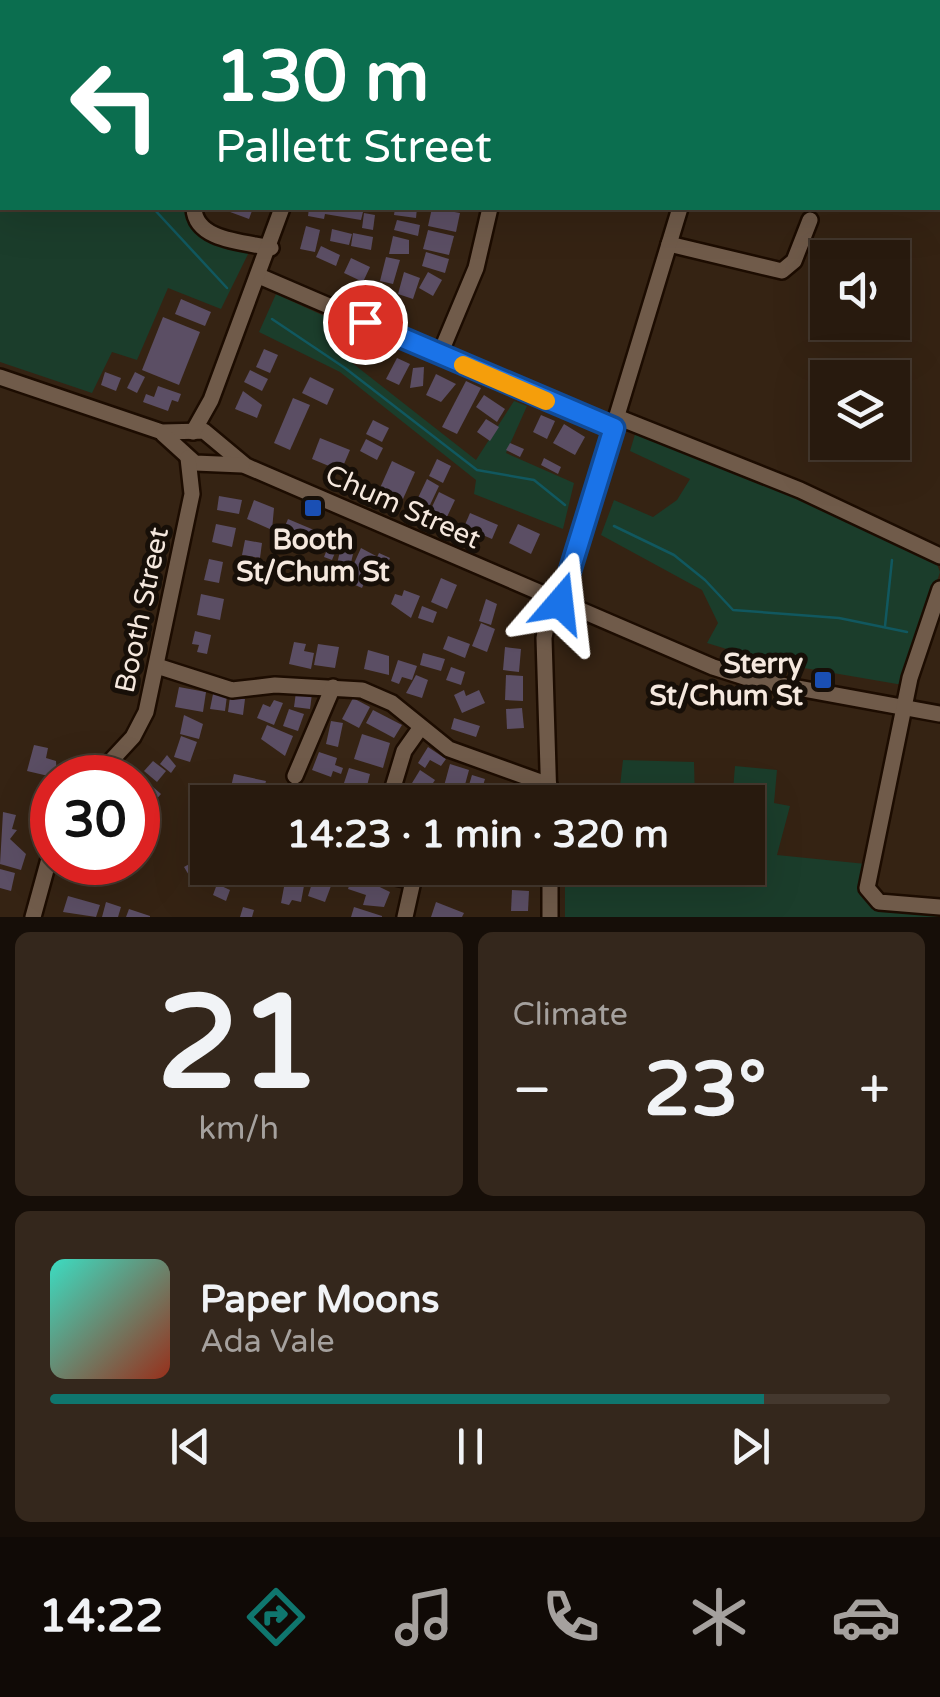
<!DOCTYPE html>
<meta charset="utf-8">
<style>
:root{--surface:#281a0e;--page:#34271c;--text:#f1f3f6;--muted:#a5a19e;--line:#44382e;--accent:#0f766e}
body{margin:0;font-family:"Varela Round",sans-serif;background:var(--page);color:var(--text);height:100vh;display:flex;flex-direction:column;font-size:38px;white-space:nowrap}
*{box-sizing:border-box;margin:0}
p{font-size:32px;color:var(--muted)}
.icon{flex:none;width:55px;height:55px;fill:none;stroke:currentColor;stroke-width:2;stroke-linecap:round;stroke-linejoin:round}
.map{position:relative;height:917px;overflow:hidden}
.side{display:flex;flex-direction:column;gap:15px;padding:15px;background:#160e08;flex:1}
.side>*{flex:none}
.top-card{position:absolute;left:0px;top:0px;width:940px;height:210px;box-shadow:0 10px 40px #0002,0 0 0 2px var(--line);background:#0b6e4f;color:#fff;overflow:hidden}
.tools{position:absolute;left:810px;top:240px;display:grid;gap:20px}
.tools a{display:grid;place-items:center;width:100px;height:100px;border-radius:0px;background:var(--surface);box-shadow:0 10px 40px #0002,0 0 0 2px var(--line);font-size:50px}
.speed{position:absolute;left:30px;top:755px;display:flex;gap:20px;font-size:50px;font-weight:700;text-align:center}
.speed>*{display:grid;place-content:center;width:130px;height:130px;border-radius:50%;background:var(--surface);box-shadow:0 10px 40px #0002,0 0 0 2px var(--line);line-height:1}
.speed .limit{border:15px solid #d22;background:#fff;color:#111}
.pin{position:absolute;display:grid;place-items:center;width:85px;height:85px;color:#fff;margin:-42px;border:5px solid #fff;border-radius:50%;box-shadow:0 2px 10px #0007}
.me{position:absolute;width:110px;margin:-55px;rotate:17deg;stroke-linejoin:round;filter:drop-shadow(0 0 8px #0008)}
.turn{display:flex;align-items:center;gap:35px;height:210px;padding:0 50px;font-size:45px}
.turn .icon{width:130px;height:130px;stroke-width:2.5}
.turn b{display:block;font-size:70px;line-height:85px}
.big{font-size:75px;font-weight:700;line-height:1.1}
.side .card{flex:1;display:flex;flex-direction:column;justify-content:center;gap:15px;min-width:0;padding:0 35px;border-radius:15px;background:var(--page)}
.side .dial{align-items:center;gap:0}
.dial b{font-size:130px;line-height:1}
.song{display:flex;align-items:center;gap:30px}
.cover{width:120px;height:120px;border-radius:15px;background:linear-gradient(135deg,hsl(170 70% 55%),hsl(10 70% 35%))}
.played{height:10px;border-radius:5px;background:linear-gradient(90deg,var(--accent) 85%,var(--line) 85%)}
.keys{display:flex;justify-content:space-around;direction:ltr}
.heat{display:flex;justify-content:space-between;align-items:center;font-size:55px;direction:ltr}
.side .tiles{flex:1;display:grid;gap:15px;grid-template-columns:1fr 1fr}
.card:last-child{grid-column:span 2}
.trip{position:absolute;left:190px;top:785px;width:575px;height:100px;border-radius:0px;background:var(--surface);box-shadow:0 10px 40px #0002,0 0 0 2px var(--line);font-weight:700;line-height:100px;text-align:center}
.tabs{display:flex;height:160px;justify-content:space-around;align-items:center;background:#100a06;color:var(--muted)}
.tabs .icon{width:70px;height:70px}
.tabs .on{color:var(--accent)}
.tabs b{font-size:45px;color:var(--text)}
.map>svg:first-child{display:block}
.green{fill:#1b3d2b}
.lines{fill:none;stroke-linecap:round;stroke-linejoin:round}
.stream{stroke:#11585f;stroke-width:2.5}
.building{fill:#5b4e64}
.minor-casing{stroke:#1c0c01;stroke-width:20}
.minor{stroke:#705b4a;stroke-width:15}
.route-casing{stroke:#114b97;stroke-width:25}
.route{stroke:#1a73e8;stroke-width:18}
.slow{stroke:#f59e0b;stroke-width:18}
.transit-dot{fill:#1a4fb4;stroke:#170f08;stroke-width:4}
.labels{text-anchor:middle;dominant-baseline:central;stroke-width:10;stroke-linejoin:round;paint-order:stroke}
.street-label{font-size:28px;fill:#f5e8de;stroke:#170f08}
.poi-label{font-size:28px;font-weight:bold;fill:#f5e8de;stroke:#170f08}
</style>
<div class="map">
<svg width="940" height="917" viewBox="0 0 940 917">
<rect width="100%" height="100%" fill="#352313"/>
<g class="green">
<path d="M0,0L76,2H2V208H188L191,222L250,250L221,309L168,288L137,360L112,352L92,393L0,362Z"/>
<path d="M276,294L366,335L351,362L476,460L514,401L527,406L506,453L574,483L563,529L474,494L476,480L340,372L259,332Z"/>
<path d="M636,431L802,497L935,559L940,572L903,685L769,662L707,643L718,623L702,590L601,535L614,500L653,517L677,500L690,479L630,451Z"/>
<path d="M623,760L694,762L695,802H564V787L620,786Z"/>
<path d="M735,766L777,770L774,803L790,806L777,855L866,864L863,892L940,911V917H565V868H748V802H732Z"/>
</g>
<g class="lines">
<g class="stream">
<path d="M0,62L2,65"/>
<path d="M153,208L227,288"/>
<path d="M272,319L345,368L477,470L534,480L565,505"/>
<path d="M614,526L674,555L705,580L733,610L839,618L907,632"/>
<path d="M885,626L892,560"/>
</g>
</g>
<g class="building">
<path d="M253,208L249,219L222,209V208Z"/>
<path d="M309,208H364L361,220L325,214L324,219L308,216Z"/>
<path d="M395,208H417L416,218L394,215Z"/>
<path d="M432,208L460,213L456,232L428,226Z"/>
<path d="M364,213L375,215L373,230L362,228Z"/>
<path d="M397,220L420,225L418,236L394,230Z"/>
<path d="M306,226L320,230L315,252L300,249Z"/>
<path d="M332,229L352,234L349,245L330,241Z"/>
<path d="M428,230L454,236L449,255L423,249Z"/>
<path d="M353,233L373,237L371,250L351,246Z"/>
<path d="M393,236L409,240V254H389Z"/>
<path d="M321,246L340,255L336,266L316,257Z"/>
<path d="M426,252L449,259L445,273L422,266Z"/>
<path d="M386,257L400,260L393,284L380,281Z"/>
<path d="M351,258L370,267L363,282L344,273Z"/>
<path d="M404,272L420,278L413,299L398,294Z"/>
<path d="M428,272L442,280L433,296L419,288Z"/>
<path d="M181,299L211,312L205,326L175,314Z"/>
<path d="M163,317L200,332L179,385L142,370Z"/>
<path d="M367,341L385,349L380,361L362,353Z"/>
<path d="M264,349L278,355L270,373L256,367Z"/>
<path d="M397,358L410,364L399,385L386,379Z"/>
<path d="M424,367L423,386L410,388L413,368Z"/>
<path d="M250,370L268,379L262,391L244,382Z"/>
<path d="M105,372L121,378L116,391L101,385Z"/>
<path d="M135,372L145,377L137,393L127,388Z"/>
<path d="M436,374L456,384L441,402L426,395Z"/>
<path d="M310,377L334,389L327,405L302,393Z"/>
<path d="M466,381L481,388L457,434L442,427Z"/>
<path d="M158,386L181,394L178,402L172,400L168,411L143,402L146,394L154,397Z"/>
<path d="M243,391L262,405L257,418L235,409Z"/>
<path d="M484,395L505,409L497,422L476,407Z"/>
<path d="M293,398L310,405L290,450L274,443Z"/>
<path d="M541,415L555,421L547,439L533,432Z"/>
<path d="M486,419L499,427L490,441L477,432Z"/>
<path d="M373,420L389,428L382,442L366,434Z"/>
<path d="M564,424L585,437L575,455L553,443Z"/>
<path d="M320,438L350,450L341,471L312,459Z"/>
<path d="M366,439L383,448L377,460L360,451Z"/>
<path d="M510,443L524,449L520,457L506,450Z"/>
<path d="M544,458L561,467L558,474L541,465Z"/>
<path d="M437,459L451,466L443,483L429,476Z"/>
<path d="M392,461L415,472L403,499L380,488Z"/>
<path d="M427,479L439,486L429,507L417,500Z"/>
<path d="M439,492L455,500L446,519L430,511Z"/>
<path d="M219,496L242,500L239,514L217,510Z"/>
<path d="M254,500L274,508L272,530L247,519Z"/>
<path d="M470,513L498,525L492,539L464,527Z"/>
<path d="M288,519L314,530L309,542L283,531Z"/>
<path d="M216,524L236,528L232,547L212,542Z"/>
<path d="M518,524L540,534L531,554L509,543Z"/>
<path d="M329,527L343,533L332,560L324,557L328,547L317,543L322,530L327,532Z"/>
<path d="M343,538L356,541L350,567L337,564Z"/>
<path d="M245,540L262,543L260,558L242,555Z"/>
<path d="M361,548L376,556L372,568L379,553L390,558L381,577L369,571L362,588L346,581Z"/>
<path d="M209,559L223,562L219,583L204,580Z"/>
<path d="M441,578L457,585L447,609L431,602Z"/>
<path d="M404,590L420,596L411,618L391,604L395,594L402,596Z"/>
<path d="M201,594L224,599L220,620L197,615Z"/>
<path d="M486,599L497,604L491,625L479,621Z"/>
<path d="M422,606L437,612L433,623L418,618Z"/>
<path d="M481,623L495,629L487,652L472,646Z"/>
<path d="M195,631L211,635L207,654L197,652L199,645L192,644Z"/>
<path d="M448,636L470,644L465,658L443,649Z"/>
<path d="M294,642L306,644L304,651L314,653L311,669L289,664Z"/>
<path d="M318,644L339,647L335,668L314,665Z"/>
<path d="M505,647L521,649L519,672L503,670Z"/>
<path d="M368,650L389,656V675L364,669Z"/>
<path d="M423,653L445,659L441,671L420,665Z"/>
<path d="M398,660L417,666L412,680L402,677L399,684L391,681Z"/>
<path d="M451,667L465,672L461,685L446,680Z"/>
<path d="M416,675L428,680L422,698L406,693Z"/>
<path d="M506,675L523,676V701L505,700Z"/>
<path d="M179,687L206,692L203,712L175,707Z"/>
<path d="M464,690L466,696L479,690L485,703L462,713L454,695Z"/>
<path d="M296,692L312,694L310,709L294,707Z"/>
<path d="M213,694L227,696L225,711L210,709Z"/>
<path d="M230,697L245,699L243,715L228,712Z"/>
<path d="M353,698L370,707L359,728L342,719Z"/>
<path d="M274,700L283,703L274,725L257,718L263,704L270,707Z"/>
<path d="M522,708L524,728L507,729L506,709Z"/>
<path d="M289,709L304,714L298,731L283,726Z"/>
<path d="M373,710L402,725L394,738L366,723Z"/>
<path d="M184,715L203,724L199,739L180,734Z"/>
<path d="M454,718L480,726L476,737L451,729Z"/>
<path d="M331,721L343,723L338,747L326,744Z"/>
<path d="M267,725L293,736L285,756L261,739Z"/>
<path d="M362,734L390,743L383,768L354,759Z"/>
<path d="M181,736L197,742L190,762L174,757Z"/>
<path d="M34,745L48,748L46,758L56,761L57,778L27,771Z"/>
<path d="M428,747L446,759L441,766L430,760L425,768L418,763Z"/>
<path d="M319,752L337,758L335,765L343,768L341,774L333,771L331,777L312,770Z"/>
<path d="M167,755L176,766L171,773L160,764Z"/>
<path d="M153,761L166,771L157,782L144,771Z"/>
<path d="M450,764L469,770L463,792L444,786Z"/>
<path d="M349,768L370,774L366,790L344,783Z"/>
<path d="M420,770L435,780L424,797L409,788Z"/>
<path d="M234,774L266,781L262,798L230,791Z"/>
<path d="M472,775L485,779L478,802L465,798Z"/>
<path d="M504,784L530,790L527,802L501,798Z"/>
<path d="M153,787L161,794L154,802L146,795Z"/>
<path d="M342,788L364,793L362,802H339Z"/>
<path d="M214,790L229,799L208,802V818L199,813Z"/>
<path d="M3,812L16,815L12,829L17,830L10,839L26,854L21,870L0,864Z"/>
<path d="M206,832L208,851L202,854L193,839Z"/>
<path d="M198,859L207,874L193,882L184,867Z"/>
<path d="M228,868H260L253,881Z"/>
<path d="M508,868H522V886H509Z"/>
<path d="M0,869L15,873L11,891L0,888Z"/>
<path d="M287,871L306,875L301,902L292,900L289,905L281,903Z"/>
<path d="M353,874L390,892L384,907L363,905L366,895L348,889Z"/>
<path d="M313,880L331,886L325,902L308,896Z"/>
<path d="M217,884L230,890L226,901L213,895Z"/>
<path d="M512,890L529,891L528,911H511Z"/>
<path d="M68,896L100,905L96,917L63,912Z"/>
<path d="M106,902L121,907L118,917H102Z"/>
<path d="M436,902L464,913L462,917H431Z"/>
<path d="M243,907L254,910L252,917H240Z"/>
<path d="M354,907L382,916V917H351Z"/>
<path d="M129,909L150,916V917H126Z"/>
</g>
<g class="lines">
<g class="minor-casing">
<g id="minor">
<path d="M211,0V2"/>
<path d="M317,2V0"/>
<path d="M760,2L761,0"/>
<path d="M194,208C195,241 245,242 271,248"/>
<path d="M669,244L782,271L794,261L810,220"/>
<path d="M259,276L613,428"/>
<path d="M440,354L476,268L490,208"/>
<path d="M0,377L162,432L204,431L246,466L713,667L754,680L940,714"/>
<path d="M617,417L800,490L940,556"/>
<path d="M193,432L211,400L282,208"/>
<path d="M163,434L195,463L242,465"/>
<path d="M940,589L910,678L867,888L879,902L940,907"/>
<path d="M560,603L680,208"/>
<path d="M157,666L232,690L275,685L362,690L392,703L449,749L549,785"/>
<path d="M295,776L333,687"/>
<path d="M95,778L133,737L146,712L192,494L188,458"/>
<path d="M391,794L404,751L421,727"/>
<path d="M549,802L544,638L551,599"/>
<path d="M356,868L413,881L405,917"/>
<path d="M550,868V917"/>
<path d="M33,917L52,848"/>
</g>
</g>
<use href="#minor" class="minor"/>
</g>
<g class="lines">
<g class="route-casing">
<path id="route" d="M365,322L614,428L560,603"/>
</g>
<use href="#route" class="route"/>
<path class="slow" d="M463,365L546,401"/>
</g>
<g class="transit-dot">
<rect x="303" y="498" width="20" height="20" rx="5"/>
<rect x="813" y="670" width="20" height="20" rx="5"/>
</g>
<g class="labels">
<g class="street-label">
<text transform="translate(403 507) rotate(24)">Chum Street</text>
<text transform="translate(142 610) rotate(-78)">Booth Street</text>
</g>
<g class="poi-label">
<text x="313" y="540">Booth<tspan x="313" dy="32">St/Chum St</tspan></text>
<text x="803" y="664" text-anchor="end">Sterry<tspan x="803" dy="32">St/Chum St</tspan></text>
</g>
</g>
</svg>
<div class="tools">
<a><svg class="icon" aria-label="sound" viewBox="0 0 24 24"><path d="M4 9h4l5-4v14l-5-4H4zM17 9q2 3 0 6"/></svg></a>
<a><svg class="icon" aria-label="layers" viewBox="0 0 24 24"><path d="M12 4l9 5-9 5-9-5zM3 14l9 5 9-5"/></svg></a>
</div>
<div class="speed"><div class="limit">30</div></div>
<div class="pin" style="left:365px;top:322px;background:#d93025"><svg class="icon" aria-label="arrive" viewBox="0 0 24 24"><path d="M6 21V4h12l-3 4 3 4H6"/></svg></div>
<svg class="me" style="left:560px;top:603px" viewBox="-20 -20 40 40"><path d="M0-17L14 15 0 8-14 15z" fill="#1a73e8" stroke="#fff" stroke-width="4"/></svg>
<div class="trip">14:23 · 1 min · 320 m</div>
<div class="top-card">
<div class="turn"><svg class="icon" aria-label="left" viewBox="0 0 24 24"><path d="M17 20v-9H6M10 6l-5 5 5 5"/></svg><div><b>130 m</b>Pallett Street</div></div>
</div>
</div>
<section class="side">
<div class="tiles">
<div class="card dial"><b>21</b><p>km/h</p></div>
<div class="card"><p>Climate</p>
<div class="heat"><a>−</a><b class="big">23°</b><a>+</a></div>
</div>
<div class="card">
<div class="song"><i class="cover"></i><div><b>Paper Moons</b><p>Ada Vale</p></div></div>
<div class="played"></div>
<div class="keys"><svg class="icon" aria-label="previous" viewBox="0 0 24 24"><path d="M18 5L8 12l10 7zM5 5v14"/></svg><svg class="icon" aria-label="pause" viewBox="0 0 24 24"><path d="M8 5v14M16 5v14"/></svg><svg class="icon" aria-label="next" viewBox="0 0 24 24"><path d="M6 5l10 7-10 7zM19 5v14"/></svg></div>
</div>
</div>
</section>
<nav class="tabs">
<b>14:22</b>
<svg class="icon on" aria-label="directions" viewBox="0 0 24 24"><path d="M12 3l9 9-9 9-9-9zM9 14v-3h6M13 9l2 2-2 2"/></svg>
<svg class="icon" aria-label="music" viewBox="0 0 24 24"><path d="M9 18V5l10-2v13"/><circle cx="6" cy="18" r="3"/><circle cx="16" cy="16" r="3"/></svg>
<svg class="icon" aria-label="phone" viewBox="0 0 24 24"><path d="M5 4h4l2 5-3 2q2 4 5 5l2-3 5 2v4C11 20 4 13 5 4z"/></svg>
<svg class="icon" aria-label="climate" viewBox="0 0 24 24"><path d="M12 3v18M4 7l16 10M4 17L20 7"/></svg>
<svg class="icon" aria-label="car" viewBox="0 0 24 24"><path d="M5 17H2v-5l4-1 3-4h7l3 4 3 1v5h-3M9 17h6M6 11h13"/><circle cx="7" cy="17" r="2"/><circle cx="17" cy="17" r="2"/></svg>
</nav>
